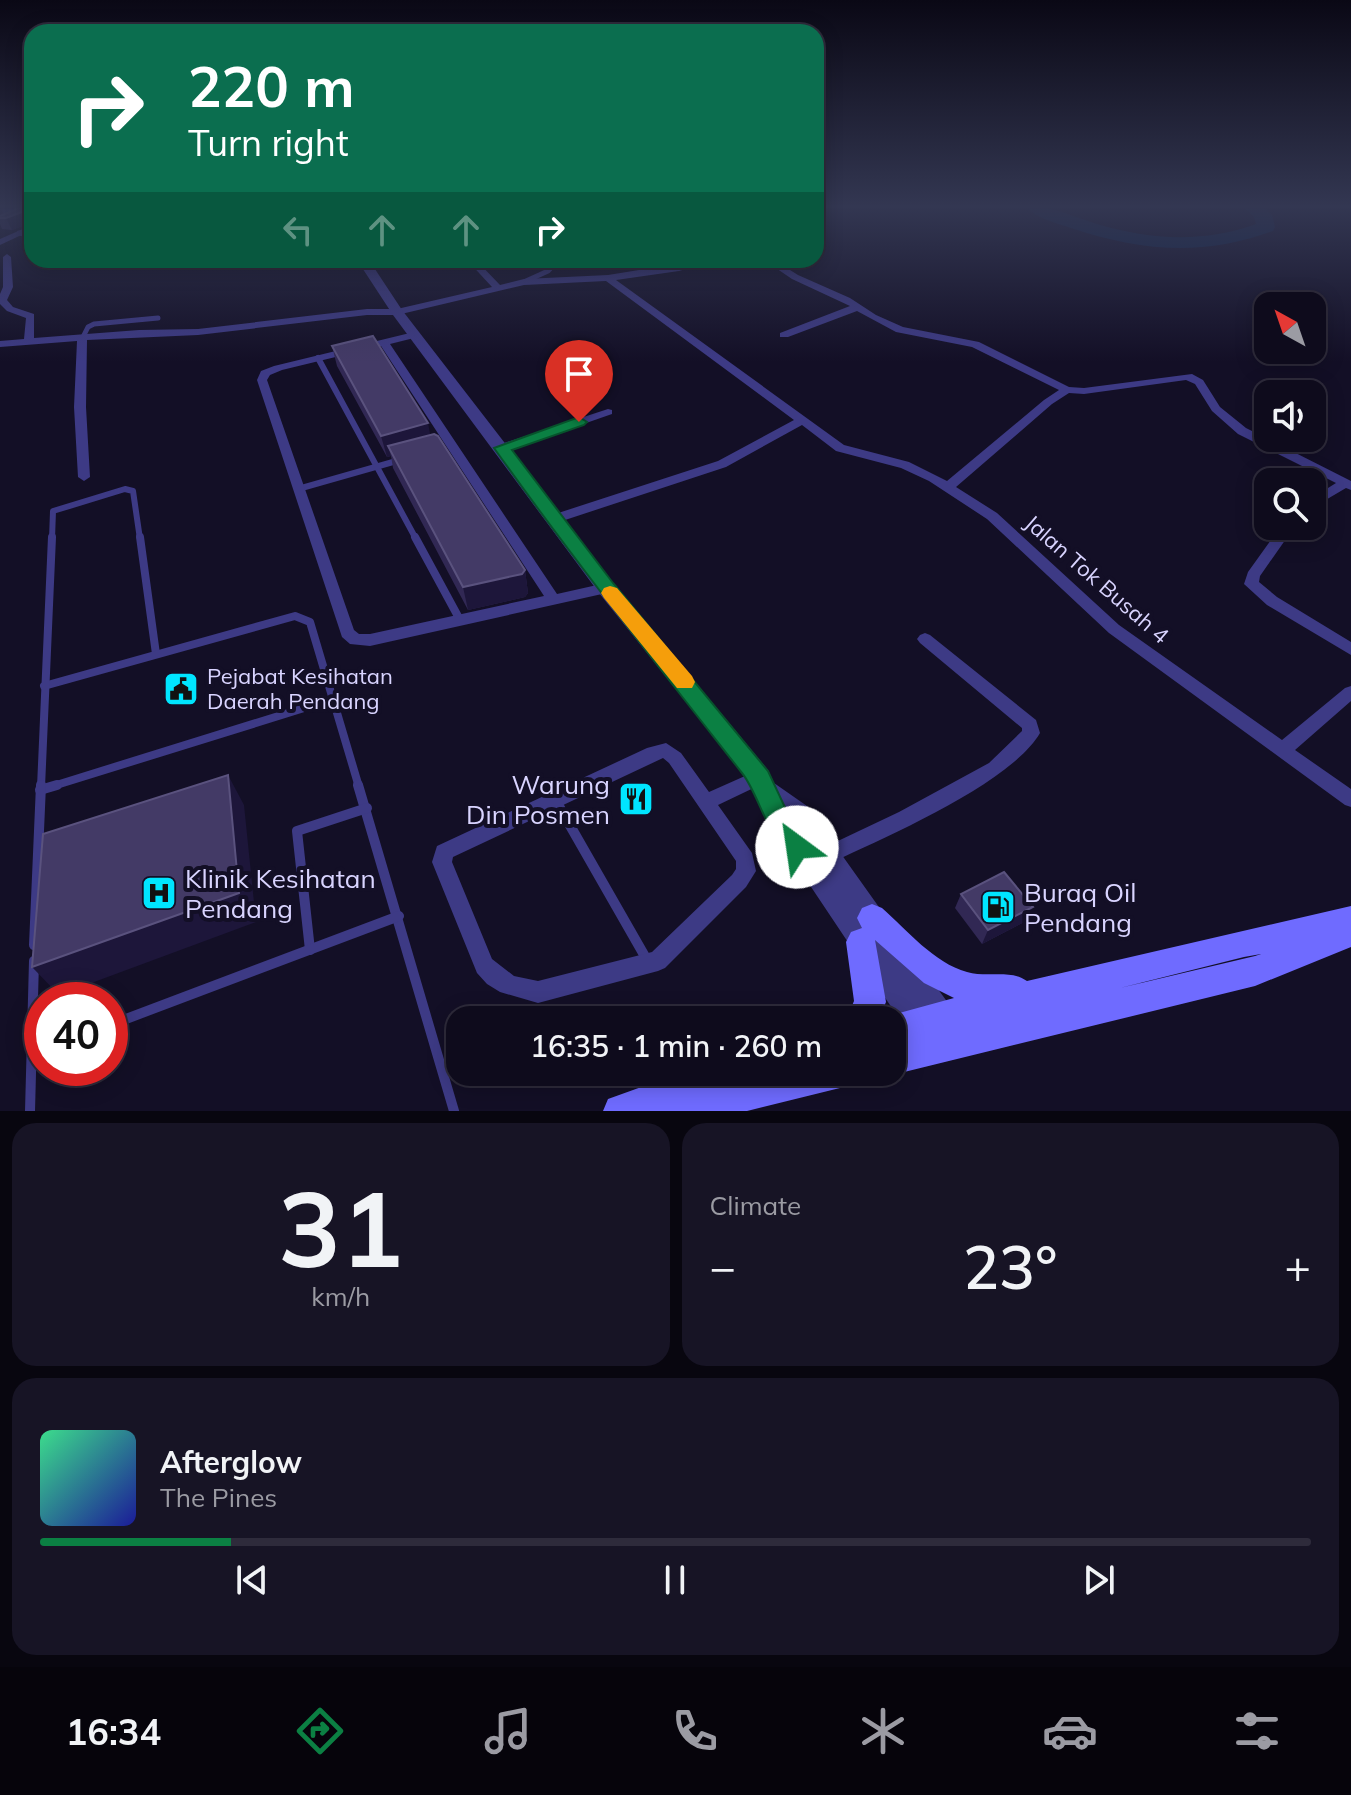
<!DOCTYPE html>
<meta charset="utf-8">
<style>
:root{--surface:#0e0b1c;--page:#171425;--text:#f1f3f6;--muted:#9b9ba3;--line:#2e2b3b;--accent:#0b8043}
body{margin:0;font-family:Mulish,sans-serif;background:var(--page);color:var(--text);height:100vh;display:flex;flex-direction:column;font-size:30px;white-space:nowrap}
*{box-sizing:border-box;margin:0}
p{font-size:26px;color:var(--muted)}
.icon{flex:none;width:44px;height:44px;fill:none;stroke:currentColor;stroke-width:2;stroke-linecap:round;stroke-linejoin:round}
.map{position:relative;height:1111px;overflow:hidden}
.sheet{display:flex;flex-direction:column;gap:12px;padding:12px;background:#08060f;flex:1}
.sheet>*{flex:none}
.top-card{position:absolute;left:24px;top:24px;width:800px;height:244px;border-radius:24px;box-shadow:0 4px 20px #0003,0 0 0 2px var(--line);background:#0b6e4f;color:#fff;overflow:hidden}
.needle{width:52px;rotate:320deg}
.controls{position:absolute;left:1254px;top:292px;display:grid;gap:16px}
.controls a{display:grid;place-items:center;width:72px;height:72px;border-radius:16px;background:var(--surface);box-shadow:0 4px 20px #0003,0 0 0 2px var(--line);font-size:40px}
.speed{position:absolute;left:24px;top:982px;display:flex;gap:16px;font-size:40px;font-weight:700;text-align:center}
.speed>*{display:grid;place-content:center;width:104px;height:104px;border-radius:50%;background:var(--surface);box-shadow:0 4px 20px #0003,0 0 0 2px var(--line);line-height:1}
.speed .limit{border:12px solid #d22;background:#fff;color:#111}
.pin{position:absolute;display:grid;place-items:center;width:68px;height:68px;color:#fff;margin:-82px -34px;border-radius:50% 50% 50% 0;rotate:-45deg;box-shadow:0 0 8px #0007}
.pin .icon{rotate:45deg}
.me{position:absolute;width:88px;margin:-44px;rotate:329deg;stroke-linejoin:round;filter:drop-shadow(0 0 6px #0008)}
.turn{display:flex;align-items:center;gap:28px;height:168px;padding:0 32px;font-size:36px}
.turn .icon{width:104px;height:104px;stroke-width:2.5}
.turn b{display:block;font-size:56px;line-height:68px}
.lanes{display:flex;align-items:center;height:76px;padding:0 32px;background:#0003;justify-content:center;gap:40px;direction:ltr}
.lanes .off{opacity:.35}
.big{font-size:60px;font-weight:600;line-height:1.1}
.sheet .card{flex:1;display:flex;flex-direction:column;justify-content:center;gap:12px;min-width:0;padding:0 28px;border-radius:24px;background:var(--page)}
.sheet .dial{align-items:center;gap:0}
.dial b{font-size:104px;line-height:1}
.song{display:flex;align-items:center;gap:24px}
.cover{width:96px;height:96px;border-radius:12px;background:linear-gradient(135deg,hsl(150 70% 55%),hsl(240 70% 35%))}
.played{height:8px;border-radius:4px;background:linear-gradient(90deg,var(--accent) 15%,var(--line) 15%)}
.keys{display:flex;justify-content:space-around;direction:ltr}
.heat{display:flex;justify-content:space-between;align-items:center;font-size:44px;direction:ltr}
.sheet .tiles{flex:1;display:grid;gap:12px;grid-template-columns:1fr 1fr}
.card:last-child{grid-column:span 2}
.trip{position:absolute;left:446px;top:1006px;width:460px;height:80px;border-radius:24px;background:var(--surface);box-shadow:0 4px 20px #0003,0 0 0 2px var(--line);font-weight:600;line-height:80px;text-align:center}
.menu{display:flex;height:128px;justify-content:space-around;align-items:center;background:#06040b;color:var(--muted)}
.menu .icon{width:56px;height:56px}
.menu .current{color:var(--accent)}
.menu b{font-size:36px;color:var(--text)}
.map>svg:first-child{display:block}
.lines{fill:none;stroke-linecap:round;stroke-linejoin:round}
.river{fill:#0c2248;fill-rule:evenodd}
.service-far3{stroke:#3d3a85;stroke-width:5}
.service-far2{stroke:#3d3a85;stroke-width:6}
.service-far1{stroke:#3d3a85;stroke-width:8}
.service{stroke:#3d3a85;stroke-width:10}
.minor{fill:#3d3a85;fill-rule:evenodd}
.tertiary{fill:#3d3a85;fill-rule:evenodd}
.secondary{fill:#6f6bff;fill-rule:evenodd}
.wall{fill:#312854}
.shaded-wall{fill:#1d163a}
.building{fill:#433a66;stroke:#5a527e;stroke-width:2}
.route{fill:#0b8043;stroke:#07532c;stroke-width:2}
.slow{fill:#f59e0b}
.labels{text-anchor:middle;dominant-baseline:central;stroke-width:8;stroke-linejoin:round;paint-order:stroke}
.street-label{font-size:22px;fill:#d9d4ff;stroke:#130f26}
.poi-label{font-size:22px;fill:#d9d4ff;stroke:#130f26;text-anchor:start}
.near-poi-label{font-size:26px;fill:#d9d4ff;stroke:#130f26;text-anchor:start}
</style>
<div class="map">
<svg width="1351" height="1111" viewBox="0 0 1351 1111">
<rect width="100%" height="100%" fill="#130f26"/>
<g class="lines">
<path class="river" d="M1026,207C1052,205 1073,217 1097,224C1151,240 1203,243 1256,224L1254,217L1244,207H1264L1272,215L1275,227L1273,231C1203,257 1140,251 1071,228C1056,223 1036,218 1026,207Z"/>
<g class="service-far3">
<path d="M0,211H18"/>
<path d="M19,233L32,235"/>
<path d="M526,281L548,271L558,260"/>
<path d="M82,339L88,327L94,324L158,318"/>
</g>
<g class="service-far2">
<path d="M318,358L416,539"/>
<path d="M298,489L400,460"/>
<path d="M52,539L53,511L125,489L133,491L140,539"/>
</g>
<g class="service-far1">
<path d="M140,537L156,654"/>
<path d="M415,537L460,620"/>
<path d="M44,686L295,616L310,622L359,787"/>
<path d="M41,787L52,537"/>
<path d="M50,787L333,699"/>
</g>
<g class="service">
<path d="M358,785L454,1111"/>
<path d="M40,790L57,785"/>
<path d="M556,801L647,960"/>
<path d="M34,945L41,785"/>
<path d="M310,950L297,831L367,808"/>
<path d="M110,1025L399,916"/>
<path d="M30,1111L34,961"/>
</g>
<g class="minor">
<path d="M32,225V230L0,245V239Z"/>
<path d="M7,254L11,257L13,287L7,300L13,307L34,314V338L139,330L198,329L367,309H397L492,287L467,260H476L500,285L524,279L608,275L701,260H716L679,271L616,280L844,445L909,462L947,481L1044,400L1059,390L972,347L896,332L857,311L788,337H780V333L850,306L792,279L764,260H774L798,275L850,298L876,315L903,327L979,342L1069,387L1084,388L1192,374L1203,380L1220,407L1246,428L1351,481V490L1346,488L1312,508V498L1336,483L1238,434L1212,411L1195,384L1186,380L1084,394L1069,393L1052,404L956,487L997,513L1119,625L1282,740L1345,688L1351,686V701L1295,750L1351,789V807L1345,805L1109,633L987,519L929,481L901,468L836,451L802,425L726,467L559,522H549L547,519L549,516L718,461L794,420L606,281L524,285L397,315H367L198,335L87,340L86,407L90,477L84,481L78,477L74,407L77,341L0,347V341L24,339L26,318L7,311L0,304V294L3,287V257Z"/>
<path d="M414,332L418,333V337L390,344L557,594L606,583L611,584L613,588L611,592L370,646L350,644L342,637L257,380L261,371L274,366ZM381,346L544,596L370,634H359L354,630L267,380L270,375L282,370Z"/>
<path d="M608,409L612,410V414L506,451L502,452L496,448L498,445Z"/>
<path d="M1281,526H1295L1260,576L1259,582L1277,597L1351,642V655L1267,605L1244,584L1248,572Z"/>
<path d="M925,633L930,635L1036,720L1040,733C1011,783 888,836 835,861L828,864L821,861L818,855L821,849L899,812L989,763L1022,731V728L920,643L917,639L920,635Z"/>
<path d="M666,743L681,753L709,792L754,772L760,770L766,772L769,777L766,782L718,805L752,853L756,871L746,887L665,968L658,971L538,1003L500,992L487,984L477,973L432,862L437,846L647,748ZM663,758L669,763L736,861V869L732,875L652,952L538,981L514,976L492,959L452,862L453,857Z"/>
</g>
<path class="tertiary" d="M357,260H369L402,310L613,583L768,770L774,783L807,806L886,917L890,926L886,935L876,938L880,944L883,938L892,934L901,938L956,1014L960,1024L956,1034L946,1038L935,1032L932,1038L922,1042L912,1038L773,830L751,783L599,593L393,315Z"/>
<g class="secondary">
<path d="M872,904L882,908C907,930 934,963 967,972C987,978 1011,969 1027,981L1351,906V947L1255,986L892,1075L884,1072H892V1020H880L881,1018L954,998L924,983L875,940L886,1002L878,1020H846L854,1001L846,942L851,932L862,928L857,918L862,908ZM1261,954L1255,956L1120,988L1244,957Z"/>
<path d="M683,1072H746L744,1078L771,1072H856L852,1084L840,1088L747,1111H603L608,1099Z"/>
</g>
</g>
<g class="wall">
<path d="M0,207L4,214L32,207V222L12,230L2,229L0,224Z"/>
<path d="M332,346L430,435L525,570L528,593L525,597L468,610L393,468L391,456L387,457L337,366Z"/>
<path d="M961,894L1026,921L982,944L955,908Z"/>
</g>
<g class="shaded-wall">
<path d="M27,210L32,222L12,230L6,218Z"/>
<path d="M428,423L432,444L388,446L391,456L387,457L381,436Z"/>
<path d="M525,570L528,593L525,597L468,610L463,587Z"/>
<path d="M228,775L244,805L256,922L59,995L32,967Z"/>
<path d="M1033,907L1026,921L982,944L988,930Z"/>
</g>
<g class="building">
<path d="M21,207H32V221L27,210L6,218H0V216Z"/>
<path d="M373,336L428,423L381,436L332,346Z"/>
<path d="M434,434L438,436L525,570L522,574L463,587L388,446Z"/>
<path d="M228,775L239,893L32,967L43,834Z"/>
<path d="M1004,872L1033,907L988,930L961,894Z"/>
</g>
<linearGradient id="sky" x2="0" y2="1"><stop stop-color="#0a0815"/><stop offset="0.57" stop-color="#333752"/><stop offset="1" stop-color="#333752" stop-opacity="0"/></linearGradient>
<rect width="1351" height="362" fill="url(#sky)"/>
<path class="route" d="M579,417L587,422L584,425L512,450L613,583L768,771L789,816L809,847L806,855L797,858C770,848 760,795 742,773C658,666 573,559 494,448Z"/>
<path class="slow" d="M610,586L617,588L692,676L695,682L692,688H677L604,598L601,593L604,588Z"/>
<defs>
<g id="civic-square" transform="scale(1.8)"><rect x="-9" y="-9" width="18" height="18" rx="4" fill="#00e5ff" stroke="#130f26"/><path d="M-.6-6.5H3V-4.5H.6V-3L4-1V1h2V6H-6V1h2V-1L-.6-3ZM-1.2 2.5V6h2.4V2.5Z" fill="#111"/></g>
<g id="restaurant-square" transform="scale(1.8)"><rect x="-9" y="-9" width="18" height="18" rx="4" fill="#00e5ff" stroke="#130f26"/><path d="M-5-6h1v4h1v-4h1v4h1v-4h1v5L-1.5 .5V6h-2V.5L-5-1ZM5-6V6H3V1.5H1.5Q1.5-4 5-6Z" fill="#111"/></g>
<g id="hospital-square" transform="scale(1.8)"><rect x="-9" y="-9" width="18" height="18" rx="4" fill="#00e5ff" stroke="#130f26"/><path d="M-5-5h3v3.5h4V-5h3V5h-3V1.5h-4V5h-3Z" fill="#111"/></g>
<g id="fuel-square" transform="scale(1.8)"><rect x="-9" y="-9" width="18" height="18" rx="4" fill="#00e5ff" stroke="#130f26"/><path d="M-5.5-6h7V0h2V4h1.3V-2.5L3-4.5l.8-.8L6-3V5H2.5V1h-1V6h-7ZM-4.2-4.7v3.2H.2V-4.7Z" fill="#111"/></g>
</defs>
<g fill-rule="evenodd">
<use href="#civic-square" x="181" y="689"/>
<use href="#restaurant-square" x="636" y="799"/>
<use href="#hospital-square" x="159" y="893"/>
<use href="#fuel-square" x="998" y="907"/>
</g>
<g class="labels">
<g class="street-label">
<text transform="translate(1097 579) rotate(41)">Jalan Tok Busah 4</text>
</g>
<g class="poi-label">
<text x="207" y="676">Pejabat Kesihatan<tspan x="207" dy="25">Daerah Pendang</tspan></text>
</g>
<g class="near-poi-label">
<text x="610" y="784" text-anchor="end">Warung<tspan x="610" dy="30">Din Posmen</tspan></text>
<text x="185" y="878">Klinik Kesihatan<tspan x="185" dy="30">Pendang</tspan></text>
<text x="1024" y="892">Buraq Oil<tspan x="1024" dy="30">Pendang</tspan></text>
</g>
</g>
</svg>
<div class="controls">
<a><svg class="needle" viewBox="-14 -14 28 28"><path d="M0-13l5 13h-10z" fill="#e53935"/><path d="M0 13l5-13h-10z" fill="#9b9ba3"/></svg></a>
<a><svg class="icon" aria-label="sound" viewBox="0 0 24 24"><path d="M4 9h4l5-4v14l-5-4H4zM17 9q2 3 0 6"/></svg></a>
<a><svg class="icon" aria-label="search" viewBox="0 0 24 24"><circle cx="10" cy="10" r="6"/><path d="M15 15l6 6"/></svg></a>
</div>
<div class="speed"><div class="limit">40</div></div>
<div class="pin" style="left:579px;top:422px;background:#d93025"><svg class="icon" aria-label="arrive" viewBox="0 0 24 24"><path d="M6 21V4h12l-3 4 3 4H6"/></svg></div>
<svg class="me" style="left:797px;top:847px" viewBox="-20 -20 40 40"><circle r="19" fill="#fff"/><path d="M0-13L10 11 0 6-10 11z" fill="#0b8043"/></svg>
<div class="trip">16:35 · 1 min · 260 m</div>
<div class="top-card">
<div class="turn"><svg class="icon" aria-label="right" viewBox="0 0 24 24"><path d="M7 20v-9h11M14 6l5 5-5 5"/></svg><div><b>220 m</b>Turn right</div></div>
<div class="lanes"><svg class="icon off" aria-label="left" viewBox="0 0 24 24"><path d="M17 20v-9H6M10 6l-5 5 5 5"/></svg><svg class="icon off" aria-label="ahead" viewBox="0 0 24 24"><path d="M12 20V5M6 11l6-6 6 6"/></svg><svg class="icon off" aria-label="ahead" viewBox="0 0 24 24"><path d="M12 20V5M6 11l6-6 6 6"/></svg><svg class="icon" aria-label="right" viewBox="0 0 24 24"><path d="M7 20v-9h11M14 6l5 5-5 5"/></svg></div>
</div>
</div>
<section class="sheet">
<div class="tiles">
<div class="card dial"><b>31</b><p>km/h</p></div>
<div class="card"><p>Climate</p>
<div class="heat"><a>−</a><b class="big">23°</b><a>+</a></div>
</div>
<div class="card">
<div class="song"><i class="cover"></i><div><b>Afterglow</b><p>The Pines</p></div></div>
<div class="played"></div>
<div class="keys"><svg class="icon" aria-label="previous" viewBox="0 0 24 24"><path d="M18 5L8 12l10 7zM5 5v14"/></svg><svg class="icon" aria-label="pause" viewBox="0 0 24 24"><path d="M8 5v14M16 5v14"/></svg><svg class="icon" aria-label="next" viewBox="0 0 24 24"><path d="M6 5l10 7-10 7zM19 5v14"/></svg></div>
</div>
</div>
</section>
<nav class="menu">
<b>16:34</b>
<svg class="icon current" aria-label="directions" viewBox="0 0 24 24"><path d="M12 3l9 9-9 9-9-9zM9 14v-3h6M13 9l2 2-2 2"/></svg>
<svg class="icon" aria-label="music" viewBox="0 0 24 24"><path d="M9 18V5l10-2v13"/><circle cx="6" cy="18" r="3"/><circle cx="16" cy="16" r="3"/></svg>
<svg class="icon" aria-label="phone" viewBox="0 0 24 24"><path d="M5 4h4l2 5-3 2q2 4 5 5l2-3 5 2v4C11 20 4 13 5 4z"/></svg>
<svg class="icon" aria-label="climate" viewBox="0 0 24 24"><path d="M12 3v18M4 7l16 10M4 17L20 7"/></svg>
<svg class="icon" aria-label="car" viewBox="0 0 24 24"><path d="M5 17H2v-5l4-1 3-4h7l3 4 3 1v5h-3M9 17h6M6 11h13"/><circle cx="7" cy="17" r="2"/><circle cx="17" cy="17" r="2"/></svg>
<svg class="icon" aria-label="filters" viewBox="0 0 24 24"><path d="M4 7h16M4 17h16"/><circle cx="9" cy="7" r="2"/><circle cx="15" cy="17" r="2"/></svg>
</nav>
